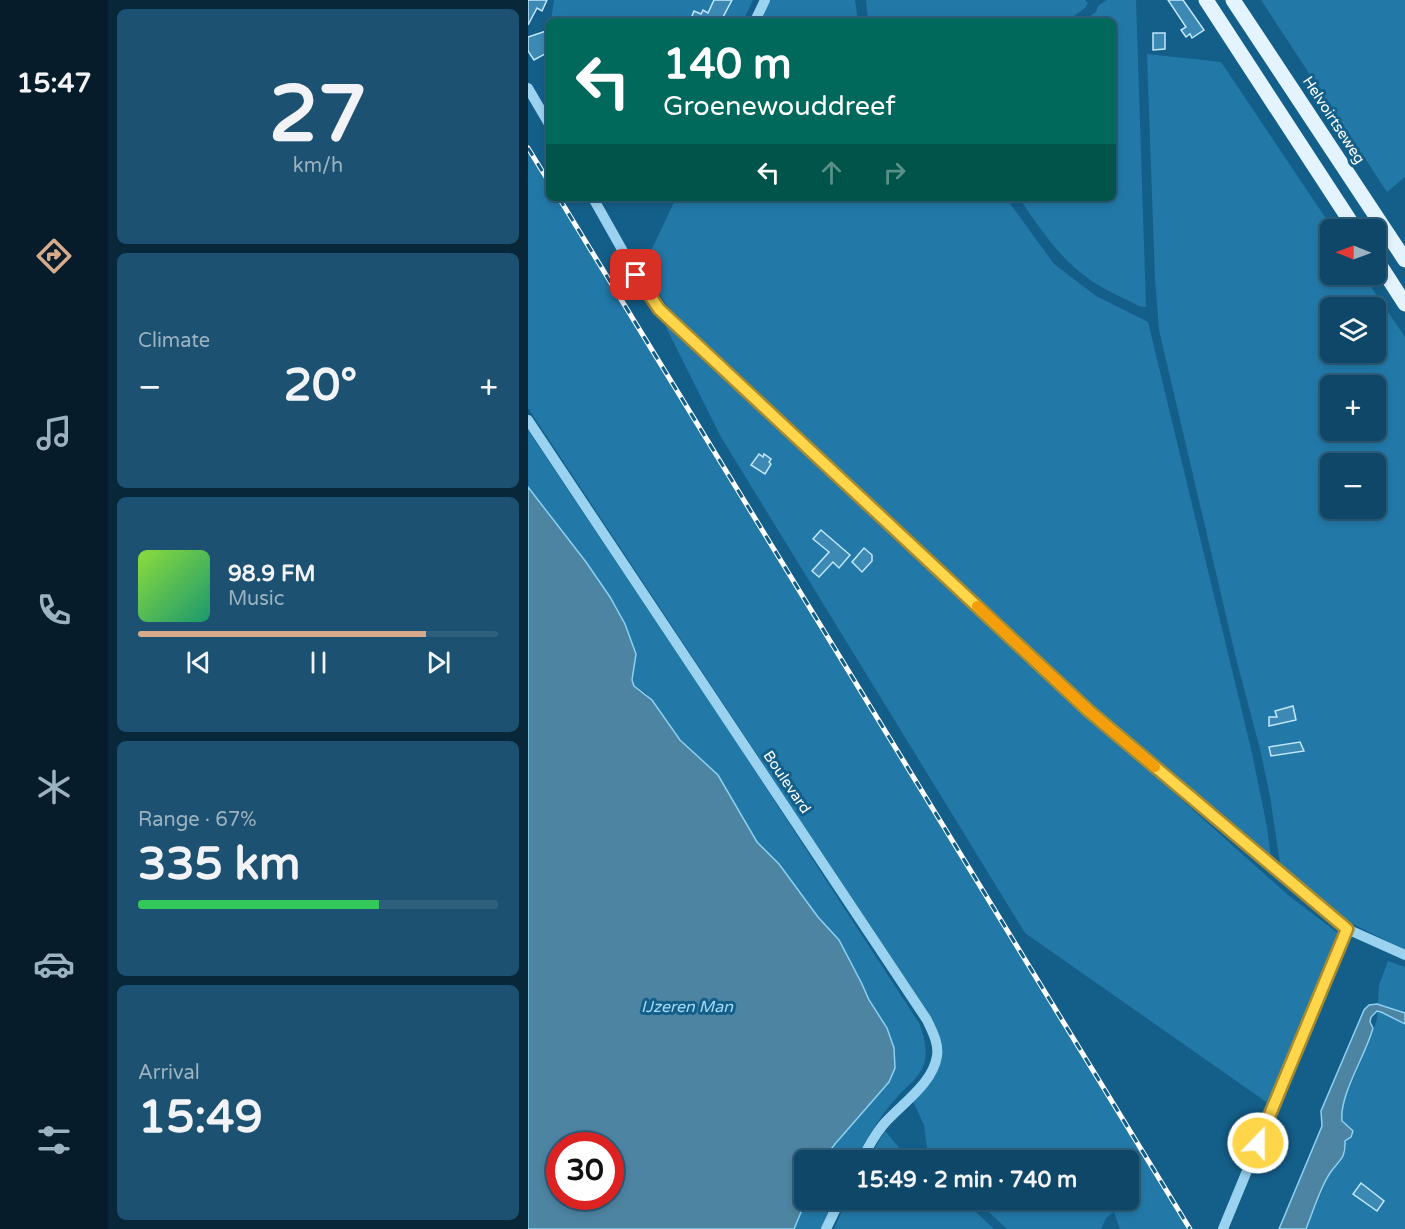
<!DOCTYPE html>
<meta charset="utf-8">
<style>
:root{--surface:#0e4768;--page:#1c5171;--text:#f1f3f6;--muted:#9bb2c0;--line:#2e5f7c;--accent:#d6ab8b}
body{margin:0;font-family:"Varela Round",sans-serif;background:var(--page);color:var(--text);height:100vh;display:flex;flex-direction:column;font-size:22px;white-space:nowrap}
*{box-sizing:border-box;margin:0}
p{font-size:20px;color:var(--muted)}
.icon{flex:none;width:33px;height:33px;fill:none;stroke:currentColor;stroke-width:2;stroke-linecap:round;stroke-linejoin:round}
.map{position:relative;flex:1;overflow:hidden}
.panel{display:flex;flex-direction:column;gap:9px;padding:9px;background:#082739;width:420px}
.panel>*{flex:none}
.guide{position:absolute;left:18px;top:18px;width:570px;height:183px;border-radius:9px;box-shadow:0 3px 9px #0003,0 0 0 2px var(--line);background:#00695c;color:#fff;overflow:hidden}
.needle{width:39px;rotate:271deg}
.tools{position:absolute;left:792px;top:219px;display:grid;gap:12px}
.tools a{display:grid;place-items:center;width:66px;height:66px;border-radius:9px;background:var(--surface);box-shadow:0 3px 9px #0003,0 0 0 2px var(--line);font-size:30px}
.speed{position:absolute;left:18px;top:1132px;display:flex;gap:12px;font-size:30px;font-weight:700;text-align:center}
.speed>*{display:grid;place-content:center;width:78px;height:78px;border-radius:50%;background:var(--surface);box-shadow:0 3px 9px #0003,0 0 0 2px var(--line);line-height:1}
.speed .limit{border:9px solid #d22;background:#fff;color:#111}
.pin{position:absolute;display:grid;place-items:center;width:51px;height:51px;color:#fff;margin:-26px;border-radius:12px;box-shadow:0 3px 9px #0006}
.me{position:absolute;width:66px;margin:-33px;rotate:22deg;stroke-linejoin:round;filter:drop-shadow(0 0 4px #0008)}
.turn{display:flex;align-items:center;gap:21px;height:126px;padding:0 18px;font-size:27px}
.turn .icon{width:78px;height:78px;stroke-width:2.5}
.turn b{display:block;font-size:42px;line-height:51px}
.lanes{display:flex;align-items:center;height:57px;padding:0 18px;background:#0003;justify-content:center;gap:30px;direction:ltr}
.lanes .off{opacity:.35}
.big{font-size:45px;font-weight:800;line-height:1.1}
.panel .card{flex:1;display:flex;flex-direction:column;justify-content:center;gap:9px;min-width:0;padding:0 21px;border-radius:9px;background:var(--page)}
.panel .dial{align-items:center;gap:0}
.dial b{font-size:78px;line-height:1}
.song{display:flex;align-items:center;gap:18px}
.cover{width:72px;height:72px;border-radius:9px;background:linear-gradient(135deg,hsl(90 70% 55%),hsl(160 70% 35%))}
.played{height:6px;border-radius:3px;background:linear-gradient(90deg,var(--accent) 80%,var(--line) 80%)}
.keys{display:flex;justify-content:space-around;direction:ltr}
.heat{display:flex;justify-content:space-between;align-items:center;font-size:33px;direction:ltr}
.charge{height:9px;border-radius:4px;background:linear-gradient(90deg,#34c759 67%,var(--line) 0)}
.trip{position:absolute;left:266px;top:1150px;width:345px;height:60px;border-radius:9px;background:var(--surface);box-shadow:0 3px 9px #0003,0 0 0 2px var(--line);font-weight:800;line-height:60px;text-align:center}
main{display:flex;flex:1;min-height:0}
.menu{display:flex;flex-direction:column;width:108px;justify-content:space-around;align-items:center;background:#061c2a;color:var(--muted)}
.menu .icon{width:42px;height:42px}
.menu .current{color:var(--accent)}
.menu b{font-size:27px;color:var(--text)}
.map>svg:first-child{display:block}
.green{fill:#2279a8;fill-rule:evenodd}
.water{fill:#4d84a2;stroke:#8cd1f3;stroke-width:1.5;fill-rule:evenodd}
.building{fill:#3c89b3;stroke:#c1e7fc;stroke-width:1.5}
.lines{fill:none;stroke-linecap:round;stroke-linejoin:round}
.minor{stroke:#9ad2f0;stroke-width:10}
.major{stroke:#e3f4ff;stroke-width:15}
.rail-casing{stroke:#fff;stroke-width:5}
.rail{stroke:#135f8a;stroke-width:3;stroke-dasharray:9;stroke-linecap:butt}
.route-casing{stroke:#a68a30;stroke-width:15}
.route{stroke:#ffd54a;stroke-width:10}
.slow{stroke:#f59e0b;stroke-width:10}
.labels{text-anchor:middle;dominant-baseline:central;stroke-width:6;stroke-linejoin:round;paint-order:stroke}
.street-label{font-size:15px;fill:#fff;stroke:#135f8a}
.water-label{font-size:16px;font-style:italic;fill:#a6dbf7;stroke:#135f8a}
</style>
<main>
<nav class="menu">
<b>15:47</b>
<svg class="icon current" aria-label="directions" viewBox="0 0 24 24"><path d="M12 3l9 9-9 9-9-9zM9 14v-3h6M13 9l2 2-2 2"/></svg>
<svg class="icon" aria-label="music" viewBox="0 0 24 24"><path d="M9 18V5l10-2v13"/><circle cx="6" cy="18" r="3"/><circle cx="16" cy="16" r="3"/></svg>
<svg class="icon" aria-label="phone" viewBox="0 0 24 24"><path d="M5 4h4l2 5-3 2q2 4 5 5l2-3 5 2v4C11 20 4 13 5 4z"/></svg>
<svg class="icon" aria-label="climate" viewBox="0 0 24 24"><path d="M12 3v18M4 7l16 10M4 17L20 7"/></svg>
<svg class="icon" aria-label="car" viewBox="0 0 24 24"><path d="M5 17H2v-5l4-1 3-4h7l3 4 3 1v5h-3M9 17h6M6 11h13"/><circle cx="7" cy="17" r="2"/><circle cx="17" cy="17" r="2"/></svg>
<svg class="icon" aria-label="filters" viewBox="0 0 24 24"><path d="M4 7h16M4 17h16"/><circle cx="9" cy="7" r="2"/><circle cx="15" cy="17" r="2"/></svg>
</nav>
<section class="panel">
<div class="card dial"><b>27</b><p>km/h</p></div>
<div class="card"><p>Climate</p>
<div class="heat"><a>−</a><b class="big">20°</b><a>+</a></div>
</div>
<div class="card">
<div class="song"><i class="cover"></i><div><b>98.9 FM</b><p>Music</p></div></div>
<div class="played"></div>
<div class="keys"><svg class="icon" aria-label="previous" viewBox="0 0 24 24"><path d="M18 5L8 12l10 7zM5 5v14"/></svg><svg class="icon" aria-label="pause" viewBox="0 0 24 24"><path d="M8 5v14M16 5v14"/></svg><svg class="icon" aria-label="next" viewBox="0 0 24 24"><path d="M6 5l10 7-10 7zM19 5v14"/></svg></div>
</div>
<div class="card"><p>Range · 67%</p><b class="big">335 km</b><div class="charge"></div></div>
<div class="card"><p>Arrival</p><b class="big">15:49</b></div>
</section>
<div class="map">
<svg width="877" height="1229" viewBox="0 0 877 1229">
<rect width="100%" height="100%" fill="#135f8a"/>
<g class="green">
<path d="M26,0H225L215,21H23Z"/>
<path d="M241,0H327L330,21H231Z"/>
<path d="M338,0H557L560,3L557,8L539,21H340Z"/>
<path d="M579,0H608L618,307L611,306C594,297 576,290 561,279C531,258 512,228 491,198H585V21H555L568,12L570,6Z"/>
<path d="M733,0H877V177L859,192Z"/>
<path d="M619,54L693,62L805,229L802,230V274L835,275L877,337V950L801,912L754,877L742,796L732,749L708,658L631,330L627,278ZM802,308H848V352H802ZM802,386H848V430H802ZM802,464H848V508H802Z"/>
<path d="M0,147L21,181V198H31L169,418L395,795L663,1229H592L586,1212L578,1218L573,1229H479L448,1200H600V1161H406L400,1155L396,1125L385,1101C412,1070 422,1062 405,1021L0,408Z"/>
<path d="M148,198H478L526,264L568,296L620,322L724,753L739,827L744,866L615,754L176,346L141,308L114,270Z"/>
<path d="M132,315L140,326L189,372L605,756L760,895L815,937L744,1106L497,933L193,437Z"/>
<path d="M0,430L212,748L391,1023C396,1035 400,1051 396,1064C392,1077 379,1086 370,1096C352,1116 339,1138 326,1161H294L307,1144L361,1082L359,1028L341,1000L334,984L311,940L290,917L251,864L229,842L214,814L170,756L153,740L118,693L106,686L104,680L108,654L22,514L0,487Z"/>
<path d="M860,961L877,967V1013L854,1005L853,1012L877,1024V1229H778L802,1173L813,1161L818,1149L813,1113L815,1102L841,1043L849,1019L851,985Z"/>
<path d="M357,1131L374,1151L390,1161H339Z"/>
<path d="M278,1200H307L294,1229H266Z"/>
<path d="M319,1200H435L466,1229H306Z"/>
</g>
<g class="water">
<path d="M0,487L58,562L82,597L97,624L108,654L104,680L106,686L124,700L152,740L190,775L229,842L251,864L290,917L311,940L334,984L341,1000L359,1028L366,1048L367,1068L361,1082L307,1144L294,1161H276V1200H278L266,1229H0ZM32,1146H82V1197H32Z"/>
<path d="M849,1004L877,1013V1024L853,1012L849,1011L843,1017L842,1022L845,1028C838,1055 811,1095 814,1121L825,1131L823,1137L817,1141C818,1159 811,1160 802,1173C792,1188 785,1212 778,1229H751L794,1126L793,1111L836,1010L841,1005Z"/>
</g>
<g class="building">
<path d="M0,0H19L14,11L9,8L0,25Z"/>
<path d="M186,0H204L194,19L198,21H162L166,11L173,14L175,10L180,13Z"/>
<path d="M640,0H655L676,30L664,38L662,34L658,37L653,30L658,27Z"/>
<path d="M18,31L21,49L17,54L6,60L0,51V37Z"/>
<path d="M625,33H637V49L625,50Z"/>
<path d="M231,454L235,457L236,454L243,459L241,462L243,464L237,474L223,465Z"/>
<path d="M293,530L322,555L311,568L305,562L291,577L284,571L301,552L285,539Z"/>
<path d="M336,548L344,555V561L334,572L324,562Z"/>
<path d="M765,706L768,720L741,726V717H749L747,711Z"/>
<path d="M772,742L776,751L743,756L741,747Z"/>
<path d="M833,1183L856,1201L849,1211L825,1194Z"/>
</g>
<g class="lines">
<g class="minor">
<path d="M227,21L237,0"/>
<path d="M0,88L21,124"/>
<path d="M65,198L114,285L131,309L561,711L819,929L877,955"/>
<path d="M0,420L399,1020C404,1031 411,1043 409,1056C405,1084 372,1105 355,1125C346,1136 339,1149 333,1161"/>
<path d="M298,1229L312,1200"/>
<path d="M695,1229L819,929"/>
</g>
<g class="major">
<path d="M678,0L828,230"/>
<path d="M705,0L877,260"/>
<path d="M848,259L877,304"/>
</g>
<g class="rail-casing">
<g id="rail">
<path d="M0,148L21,182"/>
<path d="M31,198L662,1229"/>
</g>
</g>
<use href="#rail" class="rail"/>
</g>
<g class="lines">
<g class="route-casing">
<path id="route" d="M108,275L131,309L561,711L819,929L730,1143"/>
</g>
<use href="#route" class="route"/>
<path class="slow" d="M449,606L561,711L627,767"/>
</g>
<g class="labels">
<g class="street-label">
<text transform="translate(806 120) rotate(57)">Helvoirtseweg</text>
<text transform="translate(259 782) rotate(56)">Boulevard</text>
</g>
<g class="water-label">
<text x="159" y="1007">IJzeren Man</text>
</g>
</g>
</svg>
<div class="tools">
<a><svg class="needle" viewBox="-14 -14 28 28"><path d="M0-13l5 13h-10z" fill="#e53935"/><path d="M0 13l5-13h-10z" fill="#9bb2c0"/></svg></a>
<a><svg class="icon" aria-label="layers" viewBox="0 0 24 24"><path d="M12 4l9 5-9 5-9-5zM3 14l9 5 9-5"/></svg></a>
<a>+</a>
<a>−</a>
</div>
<div class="speed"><div class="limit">30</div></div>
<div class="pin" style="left:108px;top:275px;background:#d93025"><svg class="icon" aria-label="arrive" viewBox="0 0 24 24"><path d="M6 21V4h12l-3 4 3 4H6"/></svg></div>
<svg class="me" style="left:730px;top:1143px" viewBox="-20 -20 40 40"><circle r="17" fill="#ffd54a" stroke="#fff" stroke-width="3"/><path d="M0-11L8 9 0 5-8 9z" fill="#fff"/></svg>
<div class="trip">15:49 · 2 min · 740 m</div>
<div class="guide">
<div class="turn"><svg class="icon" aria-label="left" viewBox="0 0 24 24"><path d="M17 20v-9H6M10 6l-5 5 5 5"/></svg><div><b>140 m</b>Groenewouddreef</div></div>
<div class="lanes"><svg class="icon" aria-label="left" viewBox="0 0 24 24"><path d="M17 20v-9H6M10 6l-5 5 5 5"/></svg><svg class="icon off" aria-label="ahead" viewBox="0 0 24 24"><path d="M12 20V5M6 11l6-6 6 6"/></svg><svg class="icon off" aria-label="right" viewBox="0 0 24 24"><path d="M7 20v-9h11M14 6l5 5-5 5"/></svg></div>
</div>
</div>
</main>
